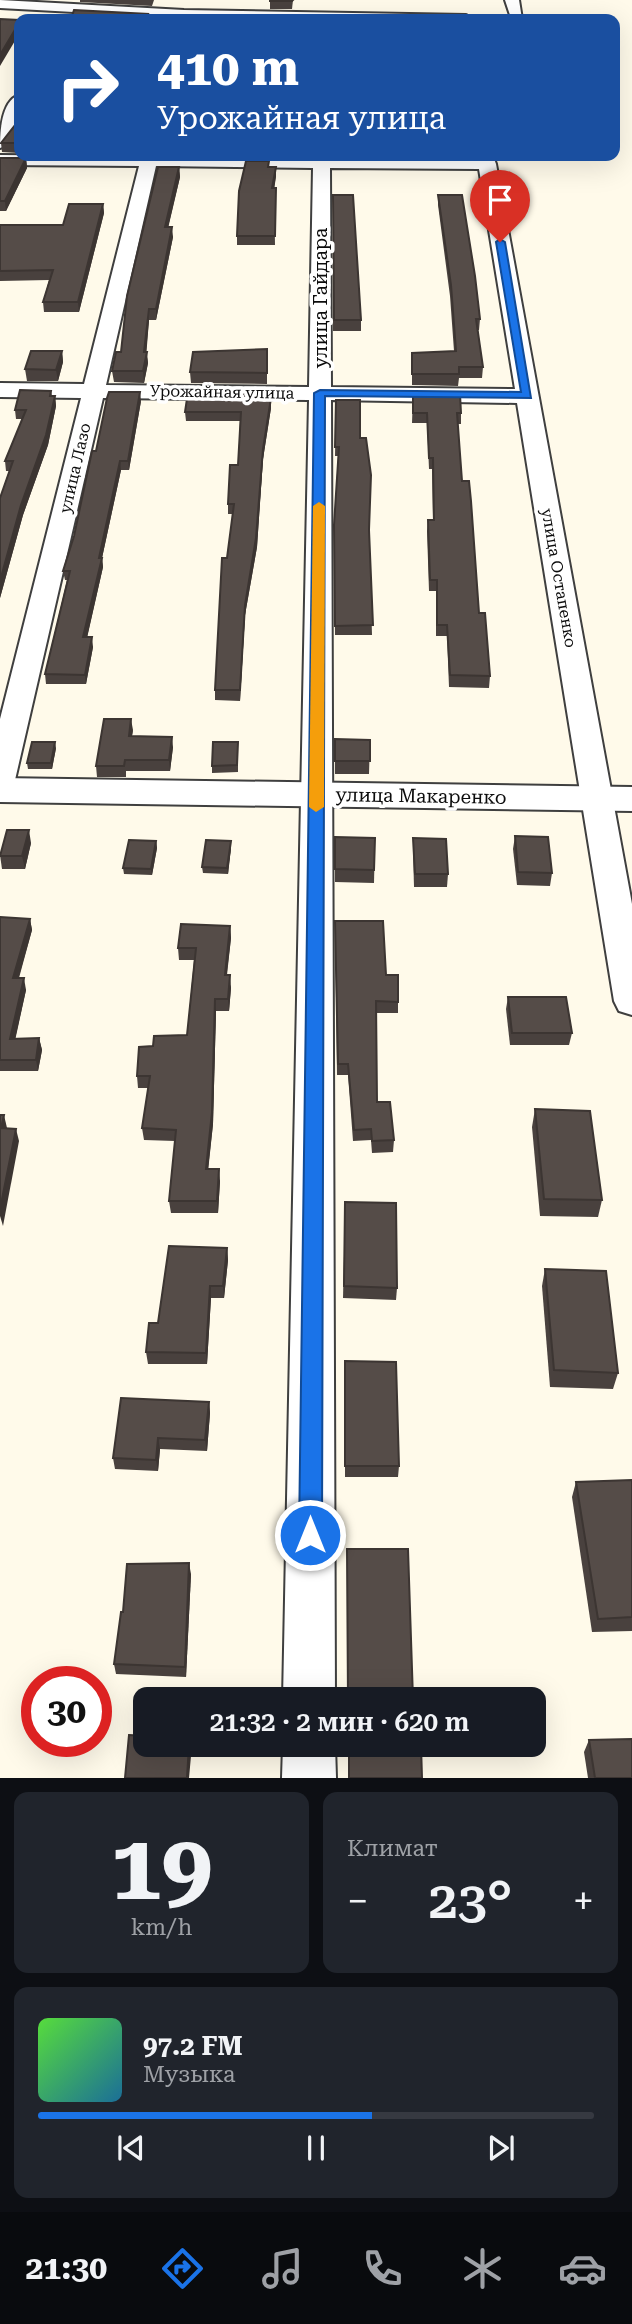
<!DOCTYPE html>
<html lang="ru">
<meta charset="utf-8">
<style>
:root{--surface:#171b24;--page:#20242c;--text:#f1f3f6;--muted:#9ea1a6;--line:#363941;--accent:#1a73e8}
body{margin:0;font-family:"Roboto Serif",serif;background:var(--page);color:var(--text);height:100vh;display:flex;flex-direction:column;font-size:26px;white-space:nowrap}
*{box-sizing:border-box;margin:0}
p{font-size:23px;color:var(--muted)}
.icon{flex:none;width:38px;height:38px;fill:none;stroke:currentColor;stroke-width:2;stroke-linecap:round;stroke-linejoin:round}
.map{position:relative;height:1778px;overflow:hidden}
.drawer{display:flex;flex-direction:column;gap:14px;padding:14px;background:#0d0f14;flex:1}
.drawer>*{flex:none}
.guide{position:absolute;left:14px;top:14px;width:606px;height:147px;border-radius:14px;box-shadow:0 7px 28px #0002;background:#1a4fa0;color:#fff;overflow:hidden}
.speed{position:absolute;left:21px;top:1666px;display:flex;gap:14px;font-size:35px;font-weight:700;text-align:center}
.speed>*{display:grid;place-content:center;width:91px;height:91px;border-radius:50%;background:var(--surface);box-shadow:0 7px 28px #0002;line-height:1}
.speed .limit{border:10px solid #d22;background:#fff;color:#111}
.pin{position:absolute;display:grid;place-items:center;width:60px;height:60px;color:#fff;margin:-72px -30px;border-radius:50% 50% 50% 0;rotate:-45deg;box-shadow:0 0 7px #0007}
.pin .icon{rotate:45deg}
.me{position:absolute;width:77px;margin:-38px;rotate:0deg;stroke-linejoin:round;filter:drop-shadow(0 0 5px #0008)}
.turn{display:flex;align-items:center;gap:24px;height:147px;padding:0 28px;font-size:32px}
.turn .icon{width:91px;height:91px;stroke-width:2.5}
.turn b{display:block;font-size:49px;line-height:60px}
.big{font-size:52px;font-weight:600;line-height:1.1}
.drawer .tile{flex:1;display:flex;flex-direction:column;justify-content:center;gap:10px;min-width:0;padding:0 24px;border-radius:14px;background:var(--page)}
.drawer .dial{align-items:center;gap:0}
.dial b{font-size:91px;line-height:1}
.song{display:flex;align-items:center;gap:21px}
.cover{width:84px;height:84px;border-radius:10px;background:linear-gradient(135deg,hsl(110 70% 55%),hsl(200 70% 35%))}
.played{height:7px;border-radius:4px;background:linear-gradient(90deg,var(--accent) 60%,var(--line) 60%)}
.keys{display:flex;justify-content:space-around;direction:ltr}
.heat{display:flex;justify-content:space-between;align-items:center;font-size:38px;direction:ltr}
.drawer .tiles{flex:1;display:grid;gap:14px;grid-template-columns:1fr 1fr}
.tile:last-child{grid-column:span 2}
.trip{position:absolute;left:133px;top:1687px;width:413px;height:70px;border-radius:14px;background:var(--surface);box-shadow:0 7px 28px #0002;font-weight:600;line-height:70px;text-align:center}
.dock{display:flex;height:112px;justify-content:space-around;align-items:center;background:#090b0e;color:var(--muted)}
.dock .icon{width:49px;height:49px}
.dock .on{color:var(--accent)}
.dock b{font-size:32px;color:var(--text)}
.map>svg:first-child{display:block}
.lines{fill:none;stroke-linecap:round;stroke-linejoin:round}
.minor-casing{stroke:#3f3f3f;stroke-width:4}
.tertiary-casing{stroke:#3f3f3f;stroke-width:4}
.minor{fill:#fff;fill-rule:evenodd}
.tertiary{fill:#fff;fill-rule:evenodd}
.wall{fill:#49413e}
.shaded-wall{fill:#3c3532}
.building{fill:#554c48;stroke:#3c3532;stroke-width:2}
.route{fill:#1a73e8;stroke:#114b97;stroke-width:2}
.slow{fill:#f59e0b}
.labels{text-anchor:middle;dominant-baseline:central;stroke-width:7;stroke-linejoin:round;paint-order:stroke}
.far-street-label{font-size:16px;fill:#0c0c0c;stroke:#fff}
.street-label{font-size:19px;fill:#0c0c0c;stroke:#fff}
</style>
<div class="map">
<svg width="632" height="1778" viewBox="0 0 632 1778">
<rect width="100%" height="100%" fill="#fffaea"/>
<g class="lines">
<g class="minor-casing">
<g id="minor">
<path d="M0,0L184,10L466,15L473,19L184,18L0,8Z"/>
<path d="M505,0H519L522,19H503L510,15Z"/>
<path d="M19,95C20,110 18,143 0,148C0,132 1,101 19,95Z"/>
<path d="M0,155L477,159V156H493L496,164L632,904V1015L619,1011L614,1001L517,403L331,400L335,1699H283L309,400L103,398L15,780L11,787L0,790V719L81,398L0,397V383L84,384L139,166L0,165ZM156,166L313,168L309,387L106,385ZM330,168L479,169L515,389L331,387Z"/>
<path d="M283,1745H335L336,1778H282Z"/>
</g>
</g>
<g class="tertiary-casing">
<path id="tertiary" d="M0,778L632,787V811L0,802Z"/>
</g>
<use href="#minor" class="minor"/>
<use href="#tertiary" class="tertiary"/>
</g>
<g class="wall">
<path d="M80,0H154L152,6L80,2Z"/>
<path d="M270,0H293L292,9H270Z"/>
<path d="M19,107V153L2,152L1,143L15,125Z"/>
<path d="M0,158H26L27,168L6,211H0Z"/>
<path d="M179,167L180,177L168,227L173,237L156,320H149L146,352L148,363L144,383L114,382L112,371L121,352Z"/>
<path d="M269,167H276V176L274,188L275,245H237V236Z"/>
<path d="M333,195L361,320V331H333Z"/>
<path d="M438,195L480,319L479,330H478L483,367L482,378H459L458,386L412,385V353L454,351L450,296L438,205Z"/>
<path d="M103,204L104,213L79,312H44L43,302L49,280L0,281V225H63Z"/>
<path d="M267,349V384L191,383L190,372Z"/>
<path d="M62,351L63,362L58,381H27L25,369Z"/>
<path d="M51,391L52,396H55L56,406L48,445L23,515L0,598V498L9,471H6L5,461L22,419H16L15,410Z"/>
<path d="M413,394L461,413V424H458L462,481L479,613L490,676L489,688L449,687L447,636H436V591H429L427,531L428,520H433L432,469H429L427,423H412Z"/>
<path d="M267,398H271V408L263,459L257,547L245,615L240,701L215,700V690L227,558L233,514H228V504L238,465L240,421H186L185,412Z"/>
<path d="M336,400L360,438L369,531L372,635H335L334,525L338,456H335Z"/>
<path d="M141,401L129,470H121L102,558L103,567L87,637L93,647L86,684H46L45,674L67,580H65L63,571L74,536L96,451Z"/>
<path d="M133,730L132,736L173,747L170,771H126V777H97L96,766Z"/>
<path d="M335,739L370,740L369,774H335Z"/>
<path d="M56,748L52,769H28L27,763Z"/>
<path d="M238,748V772L212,773V766Z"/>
<path d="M515,836L552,873L550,886L517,885L513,849Z"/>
<path d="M335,837L375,838L374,883L335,882Z"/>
<path d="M413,838L448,874L447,887H414L413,851Z"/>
<path d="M156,841L157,848L152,875L124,874L123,868Z"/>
<path d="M31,843L25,869H2L0,855Z"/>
<path d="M231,848L228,874L203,873L202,867Z"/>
<path d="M0,917L30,919L32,930L19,978L26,990L15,1039L39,1038L42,1050L38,1071H0Z"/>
<path d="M335,921L386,975L398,1002V1013H376L377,1102L394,1140L393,1152L372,1153L371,1140L353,1141L348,1075H337Z"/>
<path d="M230,926L231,938L227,975L231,988L229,1011H216L213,1124L208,1169L220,1181L218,1213H171L169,1201L175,1141L144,1140L142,1128L148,1088H138L137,1076L153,1046L187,1035L194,960H179L178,948Z"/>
<path d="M508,997L572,1033L569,1045H510L506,1009Z"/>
<path d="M535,1109L602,1200L598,1217L540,1216L532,1127Z"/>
<path d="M345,1215L397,1288L396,1300L343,1298Z"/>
<path d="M227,1248L228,1260L224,1298H211L207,1364H148L146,1352L158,1323Z"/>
<path d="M545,1269L618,1373L613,1389L550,1387L542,1286Z"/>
<path d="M345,1361L399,1466L398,1477H345Z"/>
<path d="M209,1402L210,1413L207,1451L160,1449L158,1471L115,1469L113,1458Z"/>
<path d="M632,1480V1631L592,1632L572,1497L576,1482Z"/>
<path d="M347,1549L413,1699H347Z"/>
<path d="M191,1574L186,1677L116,1674L114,1664L123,1612Z"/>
<path d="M589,1740L632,1778H588L584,1752Z"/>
</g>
<g class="shaded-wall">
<path d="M19,23V34L0,66V55Z"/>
<path d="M26,158L27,168L6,211L5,201Z"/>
<path d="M179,167L180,177L166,237L165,227Z"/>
<path d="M276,167V176L273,198L272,188Z"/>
<path d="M103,204L104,213L79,312L78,302Z"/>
<path d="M172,227L173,237L156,320V309Z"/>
<path d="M149,309V320L146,358L147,352L148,363L144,383L143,371L144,352Z"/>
<path d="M62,351L63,362L58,381L56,370Z"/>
<path d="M140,392L141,401L129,470L128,461Z"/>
<path d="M55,396L56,406L48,445L23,515L0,598V581L21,505Z"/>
<path d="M271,398V408L263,459L257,547L245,615L240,701V690L245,605L263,449Z"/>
<path d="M120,461L121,470L102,558L103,567L85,647L83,637Z"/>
<path d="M92,637L93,647L86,684L85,675Z"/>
<path d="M131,719L133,730L130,747L129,736Z"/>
<path d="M172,737L173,747L170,771L169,760Z"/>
<path d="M55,742L56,748L52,769L51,763Z"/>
<path d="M29,830L31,843L25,869L22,856Z"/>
<path d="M156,841L157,848L152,875L151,869Z"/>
<path d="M231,841V848L228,874L227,868Z"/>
<path d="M30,919L32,930L15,990L13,978Z"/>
<path d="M230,926L231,938L225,988V975Z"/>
<path d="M230,975L231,988L229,1011L228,999Z"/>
<path d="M24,978L26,990L13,1050L10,1039Z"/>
<path d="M215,999L216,1011L213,1124L207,1181L206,1169Z"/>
<path d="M39,1038L42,1050L38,1071L36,1060Z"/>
<path d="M4,1115L7,1128L4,1141L1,1128Z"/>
<path d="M16,1129L19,1141L3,1226L0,1216V1209Z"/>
<path d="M219,1169L220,1181L218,1213L217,1201Z"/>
<path d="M227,1248L228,1260L224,1298L223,1286Z"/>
<path d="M210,1286L211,1298L207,1364L206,1353Z"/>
<path d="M209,1402L210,1413L207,1451L205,1440Z"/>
<path d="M158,1438L160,1449L158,1471L156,1460Z"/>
<path d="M189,1563L191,1574L186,1677L185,1667Z"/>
<path d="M189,1745H192L189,1778H187Z"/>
</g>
<g class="building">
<path d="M270,0H293L292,1H270Z"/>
<path d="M74,10L148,14L146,19H71Z"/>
<path d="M267,15L290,16V19H266Z"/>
<path d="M0,19L19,20V23L0,55Z"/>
<path d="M19,107V143H1L15,125Z"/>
<path d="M0,158H26L5,201H0Z"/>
<path d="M246,161H269L268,167H276L272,188H276L275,236H237L239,191Z"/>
<path d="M158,167H179L165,227H172L156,309H149L144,352H147L143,371H112L116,352H121L127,296Z"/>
<path d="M333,195H353L361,320H334Z"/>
<path d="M438,195H462L475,276L480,319H476L483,367H459V374H412V353L456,351L451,285Z"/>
<path d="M69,204H103L78,302H43L53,270L0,271V225H63Z"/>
<path d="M267,349V373L190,372L193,352Z"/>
<path d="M31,351H62L56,370L25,369Z"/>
<path d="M20,390L51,391L50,396H55L46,435L21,505L0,581V498L13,461H5L26,410H15Z"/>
<path d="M109,392H140L128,461H120L99,558H102L83,637H92L85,675L45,674L70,571H63L74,536L92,451H96L107,398Z"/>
<path d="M188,392L267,393V398H271L263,449L256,538L245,605L240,690H215L222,558H227L234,504H228L230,465H238L241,412H185Z"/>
<path d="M413,394H460L461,413H457L462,481H469L471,501L479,613H485L490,676L450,675L447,625H437V580H430L428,520H434L433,458H429L427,413H413Z"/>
<path d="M336,400H360V438H366L371,475L369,530L373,625L335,626L334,525L339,447H335Z"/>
<path d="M104,719H131L129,736L172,737L169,760H125L124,766H96Z"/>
<path d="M335,739L370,740V761H335Z"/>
<path d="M32,742H55L51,763H27Z"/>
<path d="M213,742H238L237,765L212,766Z"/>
<path d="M7,830H29L22,856H0Z"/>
<path d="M515,836L548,837L552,873L518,872Z"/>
<path d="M335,837L375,838L374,870L335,869Z"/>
<path d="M413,838L446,839L448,874H415Z"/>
<path d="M129,840L156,841L151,869L123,868Z"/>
<path d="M206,840L231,841L227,868L202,867Z"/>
<path d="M0,917L30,919L13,978H24L10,1039L39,1038L36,1060H0Z"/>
<path d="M335,921H383L386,975H398V1002L376,1001L377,1102H390L394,1140L372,1141L371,1129L354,1130L348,1064H338Z"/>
<path d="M181,924L230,926L225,975H230L228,999H215L212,1112L206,1169H219L217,1201H169L176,1130L142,1128L150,1076H137L139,1047L153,1046L154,1036L187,1035L196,948H178Z"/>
<path d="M508,997H566L572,1033H512Z"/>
<path d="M535,1109L590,1111L602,1200L544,1199Z"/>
<path d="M0,1115H4L1,1128L16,1129L0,1209Z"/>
<path d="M345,1202L396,1203L397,1288L344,1286Z"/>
<path d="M169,1246L227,1248L223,1286H210L206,1353L146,1352L149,1323H158Z"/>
<path d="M545,1269L606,1271L618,1373L554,1370Z"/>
<path d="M345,1361L396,1362L399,1466H345Z"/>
<path d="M121,1398L209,1402L205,1440L158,1438L156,1460L113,1458Z"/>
<path d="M632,1480V1617L598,1619L576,1482Z"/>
<path d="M347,1549H408L413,1699H348Z"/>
<path d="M189,1563L185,1667L114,1664L121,1612H123L127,1564Z"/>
<path d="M129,1735L145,1736V1745H189L187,1778H125Z"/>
<path d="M632,1739V1778H595L589,1740Z"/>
<path d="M349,1745H421L422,1778H349Z"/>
</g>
<path class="route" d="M500,239L505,242L531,398L325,396L322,1535L319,1543L310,1546L302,1543L299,1535L314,393L320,390L521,392L496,242Z"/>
<path class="slow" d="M319,502L325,506L324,807L316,812L309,807L313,506Z"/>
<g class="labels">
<g class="far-street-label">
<text transform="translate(222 392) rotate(1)">Урожайная улица</text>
<text transform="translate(75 468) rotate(-77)">улица Лазо</text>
<text transform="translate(559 578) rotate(80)">улица Остапенко</text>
</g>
<g class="street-label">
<text transform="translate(320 298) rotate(-90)">улица Гайдара</text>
<text transform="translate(421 796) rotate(1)">улица Макаренко</text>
</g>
</g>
</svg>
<div class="speed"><div class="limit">30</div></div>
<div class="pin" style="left:500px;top:242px;background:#d93025"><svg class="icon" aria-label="arrive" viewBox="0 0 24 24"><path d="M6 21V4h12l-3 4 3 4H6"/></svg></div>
<svg class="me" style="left:310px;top:1535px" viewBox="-20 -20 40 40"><circle r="17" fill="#1a73e8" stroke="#fff" stroke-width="3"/><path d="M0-11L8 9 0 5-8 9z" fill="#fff"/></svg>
<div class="trip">21:32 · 2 мин · 620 m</div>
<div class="guide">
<div class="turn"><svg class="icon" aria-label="right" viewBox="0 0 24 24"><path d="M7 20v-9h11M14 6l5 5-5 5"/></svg><div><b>410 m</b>Урожайная улица</div></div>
</div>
</div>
<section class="drawer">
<div class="tiles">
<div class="tile dial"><b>19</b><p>km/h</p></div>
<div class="tile"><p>Климат</p>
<div class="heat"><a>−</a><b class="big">23°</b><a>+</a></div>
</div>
<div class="tile">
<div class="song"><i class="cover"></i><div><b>97.2 FM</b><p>Музыка</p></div></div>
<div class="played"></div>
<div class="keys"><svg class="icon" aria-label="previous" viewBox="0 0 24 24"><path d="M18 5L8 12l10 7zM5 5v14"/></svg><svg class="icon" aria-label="pause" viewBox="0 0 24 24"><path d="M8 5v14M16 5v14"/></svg><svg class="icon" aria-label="next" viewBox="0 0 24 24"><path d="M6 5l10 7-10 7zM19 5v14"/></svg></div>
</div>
</div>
</section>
<nav class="dock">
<b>21:30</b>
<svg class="icon on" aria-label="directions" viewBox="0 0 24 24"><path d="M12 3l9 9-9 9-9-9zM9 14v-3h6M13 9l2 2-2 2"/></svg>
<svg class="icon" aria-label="music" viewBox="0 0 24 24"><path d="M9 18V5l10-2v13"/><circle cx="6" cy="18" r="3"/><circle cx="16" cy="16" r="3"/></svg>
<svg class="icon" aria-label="phone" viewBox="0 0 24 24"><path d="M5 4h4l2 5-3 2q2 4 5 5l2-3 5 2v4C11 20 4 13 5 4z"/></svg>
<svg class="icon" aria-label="climate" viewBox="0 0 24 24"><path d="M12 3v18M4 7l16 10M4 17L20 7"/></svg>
<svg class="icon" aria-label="car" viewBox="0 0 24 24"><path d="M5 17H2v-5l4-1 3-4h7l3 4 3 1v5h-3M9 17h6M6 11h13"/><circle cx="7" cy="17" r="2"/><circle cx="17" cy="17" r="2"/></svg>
</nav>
